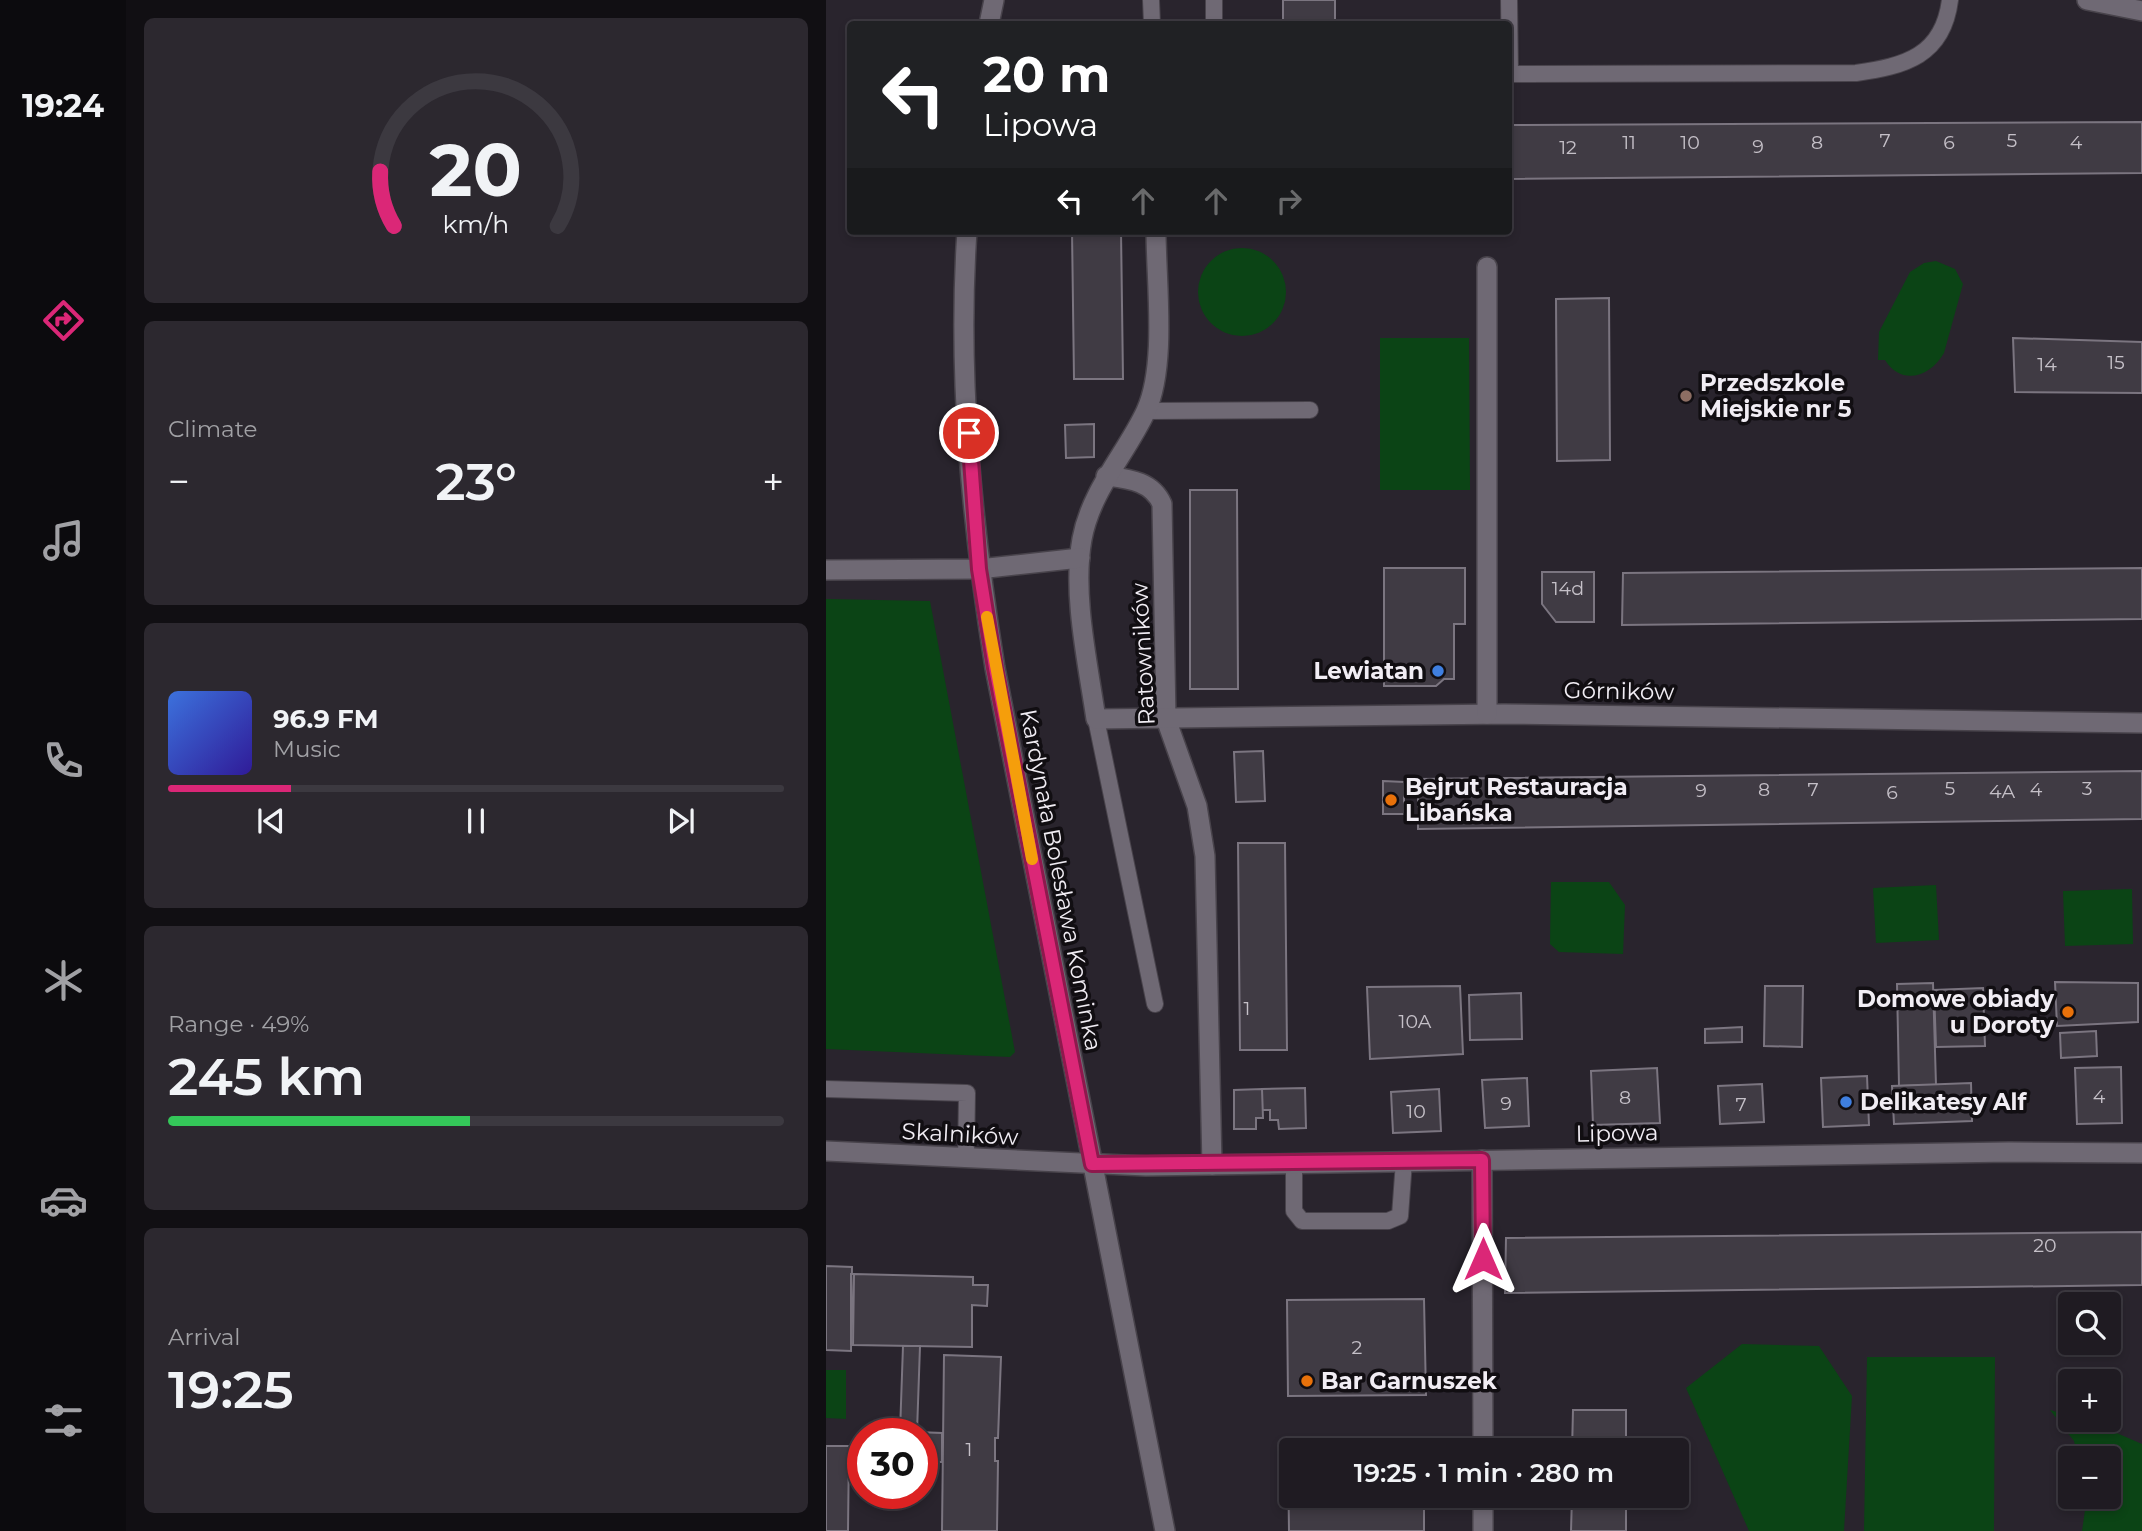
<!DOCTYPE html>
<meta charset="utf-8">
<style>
:root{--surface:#1f1b22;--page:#2c282f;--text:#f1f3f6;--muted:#a1a1a5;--line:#3c3940;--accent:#db2777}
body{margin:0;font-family:Montserrat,sans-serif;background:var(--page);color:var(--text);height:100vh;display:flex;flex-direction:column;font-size:26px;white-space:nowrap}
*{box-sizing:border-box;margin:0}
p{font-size:23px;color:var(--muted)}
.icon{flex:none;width:38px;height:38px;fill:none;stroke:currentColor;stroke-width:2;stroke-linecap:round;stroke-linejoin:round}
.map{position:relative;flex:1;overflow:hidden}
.panel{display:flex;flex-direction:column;gap:18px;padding:18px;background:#110f13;width:700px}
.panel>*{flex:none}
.banner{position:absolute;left:21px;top:21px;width:665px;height:214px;border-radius:7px;box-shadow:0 4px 10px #0003,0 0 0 2px var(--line);background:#202124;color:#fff;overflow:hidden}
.tools{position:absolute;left:1232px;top:1292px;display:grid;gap:14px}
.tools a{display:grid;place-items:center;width:63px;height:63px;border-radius:7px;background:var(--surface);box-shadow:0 4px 10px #0003,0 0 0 2px var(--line);font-size:35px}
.speed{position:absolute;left:21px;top:1418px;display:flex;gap:14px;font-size:35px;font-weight:700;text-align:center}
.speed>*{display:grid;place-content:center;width:91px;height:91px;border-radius:50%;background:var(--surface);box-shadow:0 4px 10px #0003,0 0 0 2px var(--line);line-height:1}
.speed .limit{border:10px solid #d22;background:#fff;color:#111}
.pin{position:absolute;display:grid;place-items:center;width:60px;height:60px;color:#fff;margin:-30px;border:4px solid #fff;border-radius:50%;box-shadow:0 2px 7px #0007}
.me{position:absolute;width:77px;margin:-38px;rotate:0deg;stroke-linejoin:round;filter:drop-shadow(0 0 5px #0008)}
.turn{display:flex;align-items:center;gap:24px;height:147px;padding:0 21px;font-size:32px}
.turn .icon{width:91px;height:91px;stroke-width:2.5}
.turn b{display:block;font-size:49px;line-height:60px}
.lanes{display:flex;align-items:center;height:66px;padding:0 21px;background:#0003;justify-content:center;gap:35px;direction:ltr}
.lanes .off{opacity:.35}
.big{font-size:52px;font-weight:600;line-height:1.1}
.panel .tile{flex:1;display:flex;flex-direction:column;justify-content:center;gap:10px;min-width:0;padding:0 24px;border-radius:10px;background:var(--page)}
.panel .dial{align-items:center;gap:0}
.dial svg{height:182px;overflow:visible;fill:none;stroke:var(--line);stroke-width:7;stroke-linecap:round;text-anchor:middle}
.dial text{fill:var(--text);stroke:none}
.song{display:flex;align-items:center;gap:21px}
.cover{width:84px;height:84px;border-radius:10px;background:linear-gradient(135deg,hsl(220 70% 55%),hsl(250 70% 35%))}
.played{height:7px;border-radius:4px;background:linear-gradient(90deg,var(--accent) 20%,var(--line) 20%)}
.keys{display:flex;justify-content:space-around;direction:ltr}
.heat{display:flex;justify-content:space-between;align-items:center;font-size:38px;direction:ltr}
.charge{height:10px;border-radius:5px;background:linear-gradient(90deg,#34c759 49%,var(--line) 0)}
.trip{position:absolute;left:453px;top:1438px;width:410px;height:70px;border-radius:7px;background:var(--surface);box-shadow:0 4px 10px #0003,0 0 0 2px var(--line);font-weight:600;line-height:70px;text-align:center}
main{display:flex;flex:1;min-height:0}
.menu{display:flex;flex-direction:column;width:126px;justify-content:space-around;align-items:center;background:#0c0b0e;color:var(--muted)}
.menu .icon{width:49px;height:49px}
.menu .selected{color:var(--accent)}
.menu b{font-size:32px;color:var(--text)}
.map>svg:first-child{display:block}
.green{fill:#0b4415}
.building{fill:#403b44;stroke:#7b7580;stroke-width:2}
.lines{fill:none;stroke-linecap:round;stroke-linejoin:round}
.service-casing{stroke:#48434b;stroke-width:18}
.pedestrian-casing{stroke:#48434b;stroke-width:22}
.minor-casing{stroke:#48434b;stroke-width:22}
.tertiary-casing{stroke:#48434b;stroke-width:22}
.service{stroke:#6f6974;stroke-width:16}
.pedestrian{stroke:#6f6974;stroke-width:19}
.minor{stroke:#6f6974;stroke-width:19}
.tertiary{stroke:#6f6974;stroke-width:19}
.route-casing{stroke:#8e194d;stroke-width:18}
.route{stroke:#db2777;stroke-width:12}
.slow{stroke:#f59e0b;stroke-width:12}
.education-dot{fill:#8d6e63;stroke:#110e12;stroke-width:2.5}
.shop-dot{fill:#3f7fe0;stroke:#110e12;stroke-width:2.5}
.food-dot{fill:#e8710a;stroke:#110e12;stroke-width:2.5}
.labels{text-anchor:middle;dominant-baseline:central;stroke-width:7;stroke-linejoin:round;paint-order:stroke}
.number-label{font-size:19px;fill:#c5c0c8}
.poi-label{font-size:23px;font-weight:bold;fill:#f1edf4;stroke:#110e12;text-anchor:start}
.street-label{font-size:23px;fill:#f1edf4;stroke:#110e12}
</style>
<main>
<nav class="menu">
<b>19:24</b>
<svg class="icon selected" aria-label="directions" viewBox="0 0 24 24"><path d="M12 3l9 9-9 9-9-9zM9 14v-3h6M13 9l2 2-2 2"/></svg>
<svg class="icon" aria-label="music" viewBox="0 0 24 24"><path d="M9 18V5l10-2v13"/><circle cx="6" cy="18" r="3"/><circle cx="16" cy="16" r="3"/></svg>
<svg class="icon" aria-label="phone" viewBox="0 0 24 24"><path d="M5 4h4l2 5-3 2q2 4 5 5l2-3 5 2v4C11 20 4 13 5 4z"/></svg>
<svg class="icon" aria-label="climate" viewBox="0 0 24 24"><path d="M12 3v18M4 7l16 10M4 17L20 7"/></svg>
<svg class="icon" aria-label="car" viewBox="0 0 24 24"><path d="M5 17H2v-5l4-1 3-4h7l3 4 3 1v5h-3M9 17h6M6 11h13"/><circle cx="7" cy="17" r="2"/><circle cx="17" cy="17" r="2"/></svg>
<svg class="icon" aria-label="filters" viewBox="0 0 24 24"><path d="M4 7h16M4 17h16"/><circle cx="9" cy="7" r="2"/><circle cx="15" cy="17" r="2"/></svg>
</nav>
<section class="panel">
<div class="tile dial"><svg viewBox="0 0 100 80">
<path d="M14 69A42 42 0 1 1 86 69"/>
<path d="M14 69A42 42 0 0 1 8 45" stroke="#db2777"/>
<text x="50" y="56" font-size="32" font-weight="700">20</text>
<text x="50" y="72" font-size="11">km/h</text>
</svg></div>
<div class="tile"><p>Climate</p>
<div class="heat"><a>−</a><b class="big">23°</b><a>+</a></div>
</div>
<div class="tile">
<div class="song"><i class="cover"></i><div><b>96.9 FM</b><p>Music</p></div></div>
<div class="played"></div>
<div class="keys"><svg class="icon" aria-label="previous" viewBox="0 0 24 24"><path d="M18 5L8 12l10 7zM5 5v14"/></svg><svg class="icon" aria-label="pause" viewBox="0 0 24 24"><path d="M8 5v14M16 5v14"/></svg><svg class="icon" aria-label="next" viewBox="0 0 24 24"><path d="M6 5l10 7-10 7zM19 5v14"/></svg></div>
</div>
<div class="tile"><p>Range · 49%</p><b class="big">245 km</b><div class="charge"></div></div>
<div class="tile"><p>Arrival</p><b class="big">19:25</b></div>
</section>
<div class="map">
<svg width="1316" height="1531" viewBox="0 0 1316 1531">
<rect width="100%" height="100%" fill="#29242d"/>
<g class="green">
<circle cx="416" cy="292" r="44"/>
<path d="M1110,261L1129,269L1137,284L1118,353C1105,376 1076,387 1059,360H1052L1053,332L1084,272L1098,263Z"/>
<path d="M554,338H643L644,490H554Z"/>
<path d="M0,599L104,601L189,1052L184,1057L0,1049Z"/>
<path d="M725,882H783L799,905L797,954L733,952L724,944Z"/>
<path d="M1110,885L1113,940L1050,943L1047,888Z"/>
<path d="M1306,889L1307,944L1239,946L1237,891Z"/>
<path d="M916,1344L993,1346L1026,1396L1018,1531H923L860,1388Z"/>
<path d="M1041,1357H1169L1168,1531H1038Z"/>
<path d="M0,1370H20V1419L0,1418Z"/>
<path d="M1224,1410L1244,1416V1419L1270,1424L1316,1444V1531H1256L1261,1496H1283V1458H1252L1248,1441Z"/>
</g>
<g class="building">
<rect x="457" y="0" width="52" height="24"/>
<path d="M1316,122V173L682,179V125Z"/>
<path d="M246,231H295L297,379H248Z"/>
<path d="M783,298L784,460L731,461L730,299Z"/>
<path d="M1187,338L1316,342V393L1189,392Z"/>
<path d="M268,424V457L240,458L239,425Z"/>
<path d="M364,490H411L412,689H364Z"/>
<path d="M558,568H639V624H628V679H618L610,686H558Z"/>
<path d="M1316,568V619L796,625L797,573Z"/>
<path d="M716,572H768V622H730L716,604Z"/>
<path d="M437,751L439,801L410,802L408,752Z"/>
<path d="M1316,771V819L592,829V779Z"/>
<path d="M557,781L578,782V814H557Z"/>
<path d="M412,843H459L461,1050H414Z"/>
<path d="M1229,982L1312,983V1022L1231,1026Z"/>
<path d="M1107,983L1110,1085L1073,1086L1071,984Z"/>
<path d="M634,986L637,1054L544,1059L541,987Z"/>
<path d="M939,986H977L976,1047L938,1046Z"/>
<path d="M1157,988L1159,1046L1110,1047L1108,990Z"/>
<path d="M695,993L696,1039L644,1040L643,995Z"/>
<path d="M916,1027V1042L879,1043V1029Z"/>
<path d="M1270,1031L1271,1056L1235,1058L1234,1033Z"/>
<path d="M1295,1067L1296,1123L1251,1124L1249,1068Z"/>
<path d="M831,1068L834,1123L767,1125L765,1071Z"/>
<path d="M1041,1076L1043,1125L997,1127L995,1078Z"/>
<path d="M701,1078L703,1126L659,1128L656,1080Z"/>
<path d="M1145,1083L1146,1121L1068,1124L1066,1086Z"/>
<path d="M936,1084L938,1122L894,1124L892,1086Z"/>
<path d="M479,1088L480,1128L453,1129L452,1120H444V1110H436V1089Z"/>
<path d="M436,1089L437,1118H430V1129H408V1090Z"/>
<path d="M613,1089L615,1131L567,1133L565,1092Z"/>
<path d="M1316,1232V1285L679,1293L680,1238Z"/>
<path d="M0,1266L26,1267L25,1351L0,1350Z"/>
<path d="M25,1274H28L25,1345Z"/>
<path d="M28,1274L147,1277V1285H162L161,1306L146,1305V1347L27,1345Z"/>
<path d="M598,1299L600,1395L462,1396L461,1300Z"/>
<path d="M77,1346H94L91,1432L116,1433V1462H96V1433H46L74,1432Z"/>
<path d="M118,1355L175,1357L172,1438H169V1461H172L171,1531H116Z"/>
<path d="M747,1410H800V1451H746Z"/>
<path d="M37,1445V1461H23V1446Z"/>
<path d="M0,1446H23L22,1531H0Z"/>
<path d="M462,1456H466V1496H598V1531H463Z"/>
<path d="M746,1496H800V1531H745Z"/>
</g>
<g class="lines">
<g class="service-casing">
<g id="service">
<path d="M325,0L326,24"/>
<path d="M388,0V24"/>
<path d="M683,0L684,74L1030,73C1079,66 1117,56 1124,0"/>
<path d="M320,411L484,410"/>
<path d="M270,719L329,1004"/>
<path d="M0,1089L141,1093L140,1159"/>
<path d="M468,1163V1211L476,1221H562L574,1216L578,1161"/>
</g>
</g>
<g class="pedestrian-casing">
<path id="pedestrian" d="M280,476C303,479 326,481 336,504L340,719L371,806L379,856L386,1165"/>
</g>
<g class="minor-casing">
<g id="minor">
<path d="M330,231C330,282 341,365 320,411C300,454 265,490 256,539C246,594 262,664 270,719L678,714L1316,723"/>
<path d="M661,267V714"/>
<path d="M0,570L153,569L254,558"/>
<path d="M0,1151L320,1166L1183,1152L1316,1153"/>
<path d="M656,1160L657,1451"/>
<path d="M657,1496V1531"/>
</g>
</g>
<g class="tertiary-casing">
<g id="tertiary">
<path d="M1261,0L1316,11"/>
<path d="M163,24L168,0"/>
<path d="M141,231C131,376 146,525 169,668L339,1531"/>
</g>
</g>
<use href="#service" class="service"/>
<use href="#pedestrian" class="pedestrian"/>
<use href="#minor" class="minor"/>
<use href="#tertiary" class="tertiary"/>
</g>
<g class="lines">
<g class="route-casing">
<path id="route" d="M143,433L153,569L169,668L266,1164L656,1160L657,1259"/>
</g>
<use href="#route" class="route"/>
<path class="slow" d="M161,617L206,859"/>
</g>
<circle class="education-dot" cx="860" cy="396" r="7"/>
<g class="shop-dot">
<circle cx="612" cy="671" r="7"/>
<circle cx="1020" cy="1102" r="7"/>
</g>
<g class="food-dot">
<circle cx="565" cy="800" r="7"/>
<circle cx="1242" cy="1012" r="7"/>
<circle cx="481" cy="1381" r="7"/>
</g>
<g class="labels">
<g class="number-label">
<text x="1059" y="140">7</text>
<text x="1186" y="140">5</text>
<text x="803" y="142">11</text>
<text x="864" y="142">10</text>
<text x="991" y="142">8</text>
<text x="1123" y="142">6</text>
<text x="1250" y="142">4</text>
<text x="932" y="146">9</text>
<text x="742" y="147">12</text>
<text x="1290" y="362">15</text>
<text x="1221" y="364">14</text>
<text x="742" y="588">14d</text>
<text x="1124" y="788">5</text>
<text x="1261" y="788">3</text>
<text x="938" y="789">8</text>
<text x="987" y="789">7</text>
<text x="1210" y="789">4</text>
<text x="875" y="790">9</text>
<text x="1176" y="791">4A</text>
<text x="1066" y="792">6</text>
<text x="421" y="1008">1</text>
<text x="589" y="1021">10A</text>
<text x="1273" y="1096">4</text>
<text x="799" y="1097">8</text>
<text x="680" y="1103">9</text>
<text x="915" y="1104">7</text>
<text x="590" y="1111">10</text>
<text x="1219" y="1245">20</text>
<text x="531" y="1347">2</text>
<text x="143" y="1449">1</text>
</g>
<g class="poi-label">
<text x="874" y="383">Przedszkole<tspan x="874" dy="26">Miejskie nr 5</tspan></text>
<text x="598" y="671" text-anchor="end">Lewiatan</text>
<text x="579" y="787">Bejrut Restauracja<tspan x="579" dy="26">Libańska</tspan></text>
<text x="1228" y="999" text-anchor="end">Domowe obiady<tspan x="1228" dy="26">u Doroty</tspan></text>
<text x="1034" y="1102">Delikatesy Alf</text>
<text x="495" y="1381">Bar Garnuszek</text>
</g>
<g class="street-label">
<text transform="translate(317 654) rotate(-93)">Ratowników</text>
<text transform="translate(793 691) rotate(1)">Górników</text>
<text transform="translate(235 880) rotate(79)">Kardynała Bolesława Kominka</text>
<text transform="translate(791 1133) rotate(-1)">Lipowa</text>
<text transform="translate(134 1134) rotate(3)">Skalników</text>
</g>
</g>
</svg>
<div class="tools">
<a><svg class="icon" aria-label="search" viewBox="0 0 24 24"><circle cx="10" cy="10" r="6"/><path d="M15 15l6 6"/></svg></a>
<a>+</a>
<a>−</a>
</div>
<div class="speed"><div class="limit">30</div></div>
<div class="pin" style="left:143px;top:433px;background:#d93025"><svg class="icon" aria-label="arrive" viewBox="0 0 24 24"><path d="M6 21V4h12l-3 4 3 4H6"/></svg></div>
<svg class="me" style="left:657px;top:1259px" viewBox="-20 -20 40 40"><path d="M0-17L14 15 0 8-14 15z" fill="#db2777" stroke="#fff" stroke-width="4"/></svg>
<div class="trip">19:25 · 1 min · 280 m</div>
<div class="banner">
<div class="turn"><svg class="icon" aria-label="left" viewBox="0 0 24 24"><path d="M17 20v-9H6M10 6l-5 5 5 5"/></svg><div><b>20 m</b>Lipowa</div></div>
<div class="lanes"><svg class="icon" aria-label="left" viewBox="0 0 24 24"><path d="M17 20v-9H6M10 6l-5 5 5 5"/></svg><svg class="icon off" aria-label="ahead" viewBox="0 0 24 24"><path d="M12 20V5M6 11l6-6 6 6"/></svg><svg class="icon off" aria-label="ahead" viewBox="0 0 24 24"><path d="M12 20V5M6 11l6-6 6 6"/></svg><svg class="icon off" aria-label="right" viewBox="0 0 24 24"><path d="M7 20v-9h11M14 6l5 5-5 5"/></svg></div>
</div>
</div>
</main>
